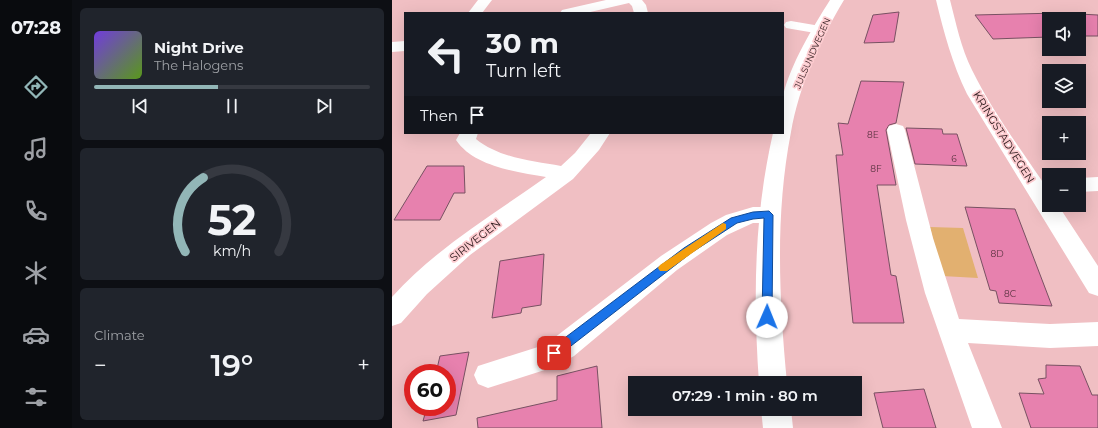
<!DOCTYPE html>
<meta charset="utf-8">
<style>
:root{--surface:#171b24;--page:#20242c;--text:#f1f3f6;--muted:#9ea1a6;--line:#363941;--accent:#92b6b7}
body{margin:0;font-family:Montserrat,sans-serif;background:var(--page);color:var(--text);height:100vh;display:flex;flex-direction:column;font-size:15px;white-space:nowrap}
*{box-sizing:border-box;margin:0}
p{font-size:13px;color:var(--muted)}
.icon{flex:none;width:22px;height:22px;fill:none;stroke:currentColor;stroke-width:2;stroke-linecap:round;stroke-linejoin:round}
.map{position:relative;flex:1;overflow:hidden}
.side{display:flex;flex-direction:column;gap:8px;padding:8px;background:#0d0f14;width:320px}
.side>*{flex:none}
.hud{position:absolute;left:12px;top:12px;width:380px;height:122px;border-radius:0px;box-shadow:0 4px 16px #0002;background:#171b24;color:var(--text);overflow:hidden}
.buttons{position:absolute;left:650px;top:12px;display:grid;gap:8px}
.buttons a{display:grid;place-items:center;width:44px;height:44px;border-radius:0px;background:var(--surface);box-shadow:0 4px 16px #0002;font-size:20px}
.speed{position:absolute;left:12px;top:364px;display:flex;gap:8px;font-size:20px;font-weight:700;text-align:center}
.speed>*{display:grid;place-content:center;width:52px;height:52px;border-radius:50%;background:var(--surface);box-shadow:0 4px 16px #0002;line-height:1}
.speed .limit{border:6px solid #d22;background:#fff;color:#111}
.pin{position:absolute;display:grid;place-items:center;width:34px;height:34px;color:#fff;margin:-17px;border-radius:8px;box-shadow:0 2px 6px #0006}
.me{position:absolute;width:44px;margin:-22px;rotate:1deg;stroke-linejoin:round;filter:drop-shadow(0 0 3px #0008)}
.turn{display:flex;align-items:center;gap:14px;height:84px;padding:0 16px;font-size:18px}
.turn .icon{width:52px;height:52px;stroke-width:2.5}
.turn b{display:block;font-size:28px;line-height:34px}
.then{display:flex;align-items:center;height:38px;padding:0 16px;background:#0003;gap:8px;font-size:15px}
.big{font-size:30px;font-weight:600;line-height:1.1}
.side .tile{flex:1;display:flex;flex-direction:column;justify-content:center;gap:6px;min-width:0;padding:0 14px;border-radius:6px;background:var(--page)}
.side .dial{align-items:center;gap:0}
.dial svg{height:104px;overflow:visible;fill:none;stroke:var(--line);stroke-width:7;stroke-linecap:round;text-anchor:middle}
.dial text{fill:var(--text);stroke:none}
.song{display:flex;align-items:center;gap:12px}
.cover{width:48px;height:48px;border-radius:6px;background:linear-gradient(135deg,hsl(260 70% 55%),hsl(90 70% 35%))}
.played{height:4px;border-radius:2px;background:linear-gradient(90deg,var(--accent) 45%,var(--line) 45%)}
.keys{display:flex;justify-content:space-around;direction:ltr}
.heat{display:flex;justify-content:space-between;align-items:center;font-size:22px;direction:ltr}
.trip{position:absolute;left:236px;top:376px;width:234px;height:40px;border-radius:0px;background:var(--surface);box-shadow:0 4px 16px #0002;font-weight:600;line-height:40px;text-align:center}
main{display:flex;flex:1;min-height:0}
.tab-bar{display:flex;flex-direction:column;width:72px;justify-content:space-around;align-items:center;background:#090b0e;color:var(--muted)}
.tab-bar .icon{width:28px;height:28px}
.tab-bar .on{color:var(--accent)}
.tab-bar b{font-size:18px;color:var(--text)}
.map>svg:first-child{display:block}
.green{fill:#e2b070}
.building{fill:#e781ae;stroke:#785162}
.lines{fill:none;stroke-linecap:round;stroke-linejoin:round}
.minor{fill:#fff;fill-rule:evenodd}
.major{fill:#fff;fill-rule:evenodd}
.route{fill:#1a73e8;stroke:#114b97}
.slow{fill:#f59e0b}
.labels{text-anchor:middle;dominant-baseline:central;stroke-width:3.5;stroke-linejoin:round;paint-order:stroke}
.far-street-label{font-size:9px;fill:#2b191b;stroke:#fdccd0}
.number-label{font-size:9px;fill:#5a3340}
.street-label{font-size:11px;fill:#2b191b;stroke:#fdccd0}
</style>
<main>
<nav class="tab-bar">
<b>07:28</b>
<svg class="icon on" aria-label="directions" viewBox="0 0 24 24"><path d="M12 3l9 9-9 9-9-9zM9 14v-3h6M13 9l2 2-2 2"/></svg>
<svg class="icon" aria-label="music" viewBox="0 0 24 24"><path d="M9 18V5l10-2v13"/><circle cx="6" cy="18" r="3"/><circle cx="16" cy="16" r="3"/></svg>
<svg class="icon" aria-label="phone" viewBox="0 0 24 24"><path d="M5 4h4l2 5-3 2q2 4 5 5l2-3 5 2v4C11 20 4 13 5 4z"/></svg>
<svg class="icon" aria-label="climate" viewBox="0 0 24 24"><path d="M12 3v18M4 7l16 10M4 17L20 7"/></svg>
<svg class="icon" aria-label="car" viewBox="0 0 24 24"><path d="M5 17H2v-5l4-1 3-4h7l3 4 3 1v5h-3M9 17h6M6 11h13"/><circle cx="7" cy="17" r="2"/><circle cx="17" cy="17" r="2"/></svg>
<svg class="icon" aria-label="filters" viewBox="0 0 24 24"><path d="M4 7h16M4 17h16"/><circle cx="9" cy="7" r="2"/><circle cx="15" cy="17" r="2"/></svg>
</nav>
<section class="side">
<div class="tile">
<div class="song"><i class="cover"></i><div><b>Night Drive</b><p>The Halogens</p></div></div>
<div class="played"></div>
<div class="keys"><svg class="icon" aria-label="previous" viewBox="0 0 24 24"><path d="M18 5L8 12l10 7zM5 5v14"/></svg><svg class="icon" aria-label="pause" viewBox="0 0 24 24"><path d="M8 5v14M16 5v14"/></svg><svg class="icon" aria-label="next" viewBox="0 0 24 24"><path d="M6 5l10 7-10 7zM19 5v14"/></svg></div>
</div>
<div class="tile dial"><svg viewBox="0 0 100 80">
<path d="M14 69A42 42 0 1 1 86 69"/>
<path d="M14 69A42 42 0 0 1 28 12" stroke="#92b6b7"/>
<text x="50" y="56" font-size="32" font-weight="700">52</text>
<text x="50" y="72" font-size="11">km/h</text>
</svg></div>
<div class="tile"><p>Climate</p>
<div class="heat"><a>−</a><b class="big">19°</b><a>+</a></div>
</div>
</section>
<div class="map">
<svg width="706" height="428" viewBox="0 0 706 428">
<rect width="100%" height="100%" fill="#f0bfc3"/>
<path class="green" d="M538,227L571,228L586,278L550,276Z"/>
<g class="building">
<path d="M507,12L502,42L472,43L481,15Z"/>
<path d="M667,13L706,15V36H687V19H657V37L601,39L583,15Z"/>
<path d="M469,81L512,82L504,123L497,125L494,130L504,185H485L499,275L504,276L512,323H461L444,155H451L446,123L456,124Z"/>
<path d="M514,128L550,129L551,134H565L575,166L523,164Z"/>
<path d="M35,166H72L73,193H62L48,220H2Z"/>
<path d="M573,207L623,209L660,306L607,303L604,291L598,290Z"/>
<path d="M152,254L149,305L130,308L129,313L100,318L108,261Z"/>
<path d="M77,352L64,415L31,421L35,407H55V373H44L48,356Z"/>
<path d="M654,365L688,366L700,395H706V428H639L627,393L652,394L646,379L654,378Z"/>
<path d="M205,366L210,428H86L85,418L165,400V376Z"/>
<path d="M532,389L544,428H491L482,393Z"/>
</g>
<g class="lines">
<g class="minor">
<path d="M86,0H100L90,13H76Z"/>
<path d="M214,0H250L254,5L256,13H242L240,6L237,3L194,13H168L170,10Z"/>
<path d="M544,0H558C564,23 569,48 580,70C601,113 631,152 657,191V205H666L706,266V296L697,293L575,94C560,63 552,33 544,0Z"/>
<path d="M399,21L434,27L436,30L434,33L429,34L394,28L392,25L394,22Z"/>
<path d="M13,41V51L0,52V42Z"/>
<path d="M504,124L511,126L513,130L541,238L567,319L658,324L706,322V346L658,348L576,343L610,428H580L533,293L514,220L495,130L497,126Z"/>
<path d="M68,133H86L84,139C107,158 141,161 169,166L183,153L199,133H218L207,150L181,179L78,255L35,294L9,323L0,326V297C44,248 101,215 154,177C126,172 82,167 64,140Z"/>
<path d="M706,177V191L687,192V178Z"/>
<path d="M361,207H377L385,209L388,215L385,221L377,223H361L335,235L285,270L182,356L162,367L96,388L86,384L82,375L86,366L146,347L162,338L269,256L319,223L334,215Z"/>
</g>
<g class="major">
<path d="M438,0H452C428,40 407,86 399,132C383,214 387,299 395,383H367C361,298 362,216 381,133H391C391,122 389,107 391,96C398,65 421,27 438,0Z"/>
<path d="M369,409H399L401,428H371Z"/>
</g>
</g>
<path class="route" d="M377,211L381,215L380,317L379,320H371L370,317L372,218L361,219L345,223L299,253L166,356L162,358L158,356L157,353L158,349L292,248L339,218L361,212Z"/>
<path class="slow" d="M331,223L334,224V229L275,271H268L266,268L268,265Z"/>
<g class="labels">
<g class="far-street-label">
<text transform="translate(420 53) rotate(-66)">JULSUNDVEGEN</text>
</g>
<g class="number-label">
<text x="481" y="134">8E</text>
<text x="562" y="158">6</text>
<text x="484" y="168">8F</text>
<text x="605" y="253">8D</text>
<text x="618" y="293">8C</text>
</g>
<g class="street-label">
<text transform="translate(612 137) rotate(58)">KRINGSTADVEGEN</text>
<text transform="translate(83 240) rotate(-38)">SIRIVEGEN</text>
</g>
</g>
</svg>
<div class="buttons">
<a><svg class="icon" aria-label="sound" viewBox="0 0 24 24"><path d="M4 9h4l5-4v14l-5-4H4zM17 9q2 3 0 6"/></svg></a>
<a><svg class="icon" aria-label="layers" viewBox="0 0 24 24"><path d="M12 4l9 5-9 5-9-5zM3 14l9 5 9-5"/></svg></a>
<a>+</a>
<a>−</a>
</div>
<div class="speed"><div class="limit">60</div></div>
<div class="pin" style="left:162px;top:353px;background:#d93025"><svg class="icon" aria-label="arrive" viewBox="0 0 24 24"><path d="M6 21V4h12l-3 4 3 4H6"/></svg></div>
<svg class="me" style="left:375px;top:317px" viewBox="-20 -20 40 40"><circle r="19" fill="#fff"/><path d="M0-13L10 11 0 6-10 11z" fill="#1a73e8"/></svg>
<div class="trip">07:29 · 1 min · 80 m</div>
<div class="hud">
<div class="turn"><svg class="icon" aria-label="left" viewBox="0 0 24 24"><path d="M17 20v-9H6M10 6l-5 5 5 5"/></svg><div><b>30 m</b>Turn left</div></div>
<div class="then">Then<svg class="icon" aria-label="arrive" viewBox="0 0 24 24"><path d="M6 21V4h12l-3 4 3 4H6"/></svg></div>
</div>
</div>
</main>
